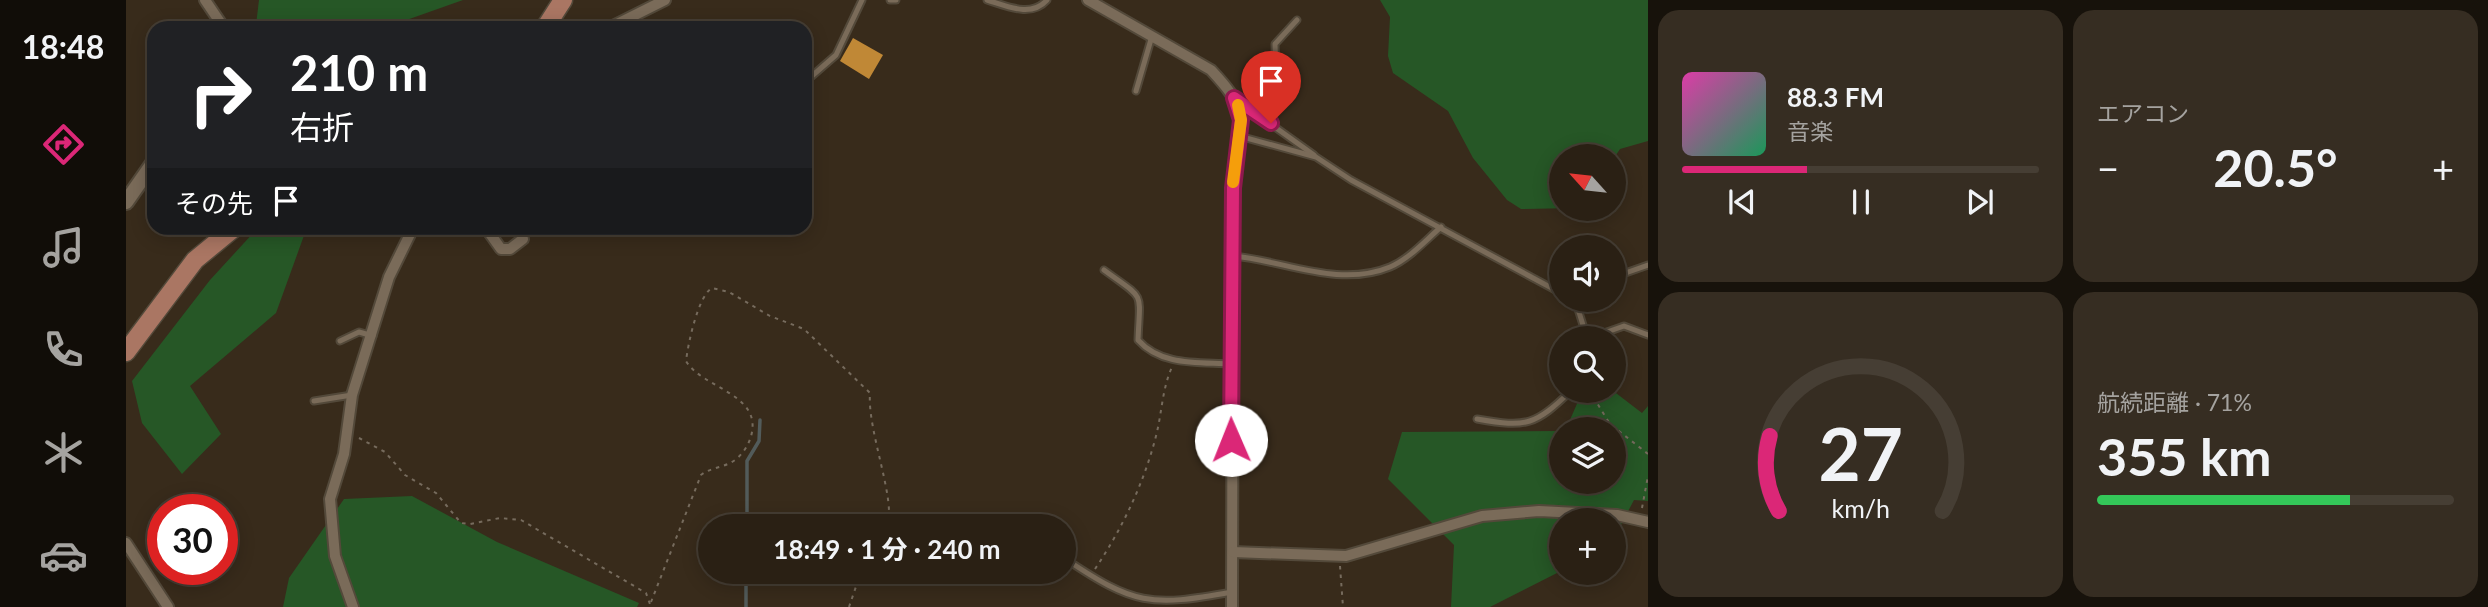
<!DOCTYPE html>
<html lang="ja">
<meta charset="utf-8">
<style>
:root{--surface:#2a2014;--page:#362d22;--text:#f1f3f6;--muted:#a5a3a0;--line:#463e34;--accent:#db2777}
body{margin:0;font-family:Lato,"Noto Sans JP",sans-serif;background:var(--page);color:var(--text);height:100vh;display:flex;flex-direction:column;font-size:26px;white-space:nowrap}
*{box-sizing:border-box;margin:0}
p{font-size:23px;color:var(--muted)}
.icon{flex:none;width:38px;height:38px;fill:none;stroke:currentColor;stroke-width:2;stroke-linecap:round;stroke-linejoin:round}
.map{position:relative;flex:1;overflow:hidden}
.side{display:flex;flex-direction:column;gap:10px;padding:10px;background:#17120b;width:840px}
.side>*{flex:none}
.guide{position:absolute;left:21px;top:21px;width:665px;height:214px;border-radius:21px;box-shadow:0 4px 18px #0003,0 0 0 2px var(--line);background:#202124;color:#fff;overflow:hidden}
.needle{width:46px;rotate:297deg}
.buttons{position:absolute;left:1423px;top:144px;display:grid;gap:14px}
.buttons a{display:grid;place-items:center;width:77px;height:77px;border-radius:50%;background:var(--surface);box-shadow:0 4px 18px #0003,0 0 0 2px var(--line);font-size:35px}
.speed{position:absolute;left:21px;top:494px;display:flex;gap:14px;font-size:35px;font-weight:700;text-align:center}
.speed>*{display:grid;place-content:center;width:91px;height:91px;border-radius:50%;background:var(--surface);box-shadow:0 4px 18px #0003,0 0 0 2px var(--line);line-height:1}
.speed .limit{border:10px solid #d22;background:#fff;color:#111}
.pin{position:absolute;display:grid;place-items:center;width:60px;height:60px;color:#fff;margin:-72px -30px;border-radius:50% 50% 50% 0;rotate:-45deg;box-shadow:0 0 7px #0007}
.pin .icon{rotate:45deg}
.me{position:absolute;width:77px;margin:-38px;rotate:359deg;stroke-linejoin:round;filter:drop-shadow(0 0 5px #0008)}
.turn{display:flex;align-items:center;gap:24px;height:147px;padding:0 28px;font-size:32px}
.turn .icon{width:91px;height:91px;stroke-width:2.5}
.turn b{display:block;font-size:49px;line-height:60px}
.then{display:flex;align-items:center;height:66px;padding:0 28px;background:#0003;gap:14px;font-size:26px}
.big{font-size:52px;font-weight:700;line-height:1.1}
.side .widget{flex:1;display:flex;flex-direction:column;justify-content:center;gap:10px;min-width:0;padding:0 24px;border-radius:21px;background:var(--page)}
.side .dial{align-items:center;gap:0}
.dial svg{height:182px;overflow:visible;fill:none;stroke:var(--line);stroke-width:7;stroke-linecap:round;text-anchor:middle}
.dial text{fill:var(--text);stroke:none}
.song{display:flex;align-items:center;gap:21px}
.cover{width:84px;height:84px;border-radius:10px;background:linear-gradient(135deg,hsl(320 70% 55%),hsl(150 70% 35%))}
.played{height:7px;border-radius:4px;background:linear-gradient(90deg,var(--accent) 35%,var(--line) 35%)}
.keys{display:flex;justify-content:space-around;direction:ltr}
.heat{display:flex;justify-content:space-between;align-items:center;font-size:38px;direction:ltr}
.charge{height:10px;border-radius:5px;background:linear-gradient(90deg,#34c759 71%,var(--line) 0)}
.side .tiles{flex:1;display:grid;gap:10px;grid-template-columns:repeat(2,1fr)}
.trip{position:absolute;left:572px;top:514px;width:378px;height:70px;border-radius:35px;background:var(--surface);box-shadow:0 4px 18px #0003,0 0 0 2px var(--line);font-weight:700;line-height:70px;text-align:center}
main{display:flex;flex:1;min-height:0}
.menu{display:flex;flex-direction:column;width:126px;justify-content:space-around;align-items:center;background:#110d08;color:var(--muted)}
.menu .icon{width:49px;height:49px}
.menu .active{color:var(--accent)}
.menu b{font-size:32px;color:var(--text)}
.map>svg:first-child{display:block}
.green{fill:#265726}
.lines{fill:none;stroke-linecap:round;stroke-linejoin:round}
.stream{stroke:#525b5a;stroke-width:3.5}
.building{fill:#c08836}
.service-casing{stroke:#53493a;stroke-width:9}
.minor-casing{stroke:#53493a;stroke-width:14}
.tertiary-casing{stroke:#53493a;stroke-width:18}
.primary-casing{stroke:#53493a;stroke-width:21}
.path{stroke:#766b5d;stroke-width:2;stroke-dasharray:3.5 5;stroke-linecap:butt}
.service{stroke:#7a6b59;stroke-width:5}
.minor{stroke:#7a6b59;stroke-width:10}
.tertiary{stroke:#7a6b59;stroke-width:14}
.primary{stroke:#aa7663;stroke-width:18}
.route-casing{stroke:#8e194d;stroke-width:18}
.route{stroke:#db2777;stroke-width:12}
.slow{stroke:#f59e0b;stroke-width:12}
</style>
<main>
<nav class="menu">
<b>18:48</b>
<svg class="icon active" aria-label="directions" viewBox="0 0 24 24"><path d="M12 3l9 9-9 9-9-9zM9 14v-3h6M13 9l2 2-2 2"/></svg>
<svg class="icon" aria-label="music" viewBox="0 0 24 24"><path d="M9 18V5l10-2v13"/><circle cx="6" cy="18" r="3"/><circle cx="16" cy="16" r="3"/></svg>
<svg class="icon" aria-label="phone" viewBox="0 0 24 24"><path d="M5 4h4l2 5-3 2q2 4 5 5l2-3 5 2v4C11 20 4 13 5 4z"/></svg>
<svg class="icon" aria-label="climate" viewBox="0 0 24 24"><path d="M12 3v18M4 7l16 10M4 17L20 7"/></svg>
<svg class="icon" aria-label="car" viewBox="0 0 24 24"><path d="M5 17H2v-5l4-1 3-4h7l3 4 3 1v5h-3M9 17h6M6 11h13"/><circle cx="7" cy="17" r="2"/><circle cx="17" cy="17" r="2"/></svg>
</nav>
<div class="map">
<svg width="1522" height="607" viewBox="0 0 1522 607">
<rect width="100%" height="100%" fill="#382b1b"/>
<g class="green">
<path d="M133,0H337L258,28H134L130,25Z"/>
<path d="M1254,0H1522V141L1494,149L1488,158L1435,156V208H1449L1395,209L1381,200L1347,158L1322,111L1267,73L1262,56L1264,17Z"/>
<path d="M180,230L150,313L64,386L95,434L56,474L16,423L6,381L84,280L129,231Z"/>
<path d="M1457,390H1486L1516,413L1522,406V501L1508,500L1488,538V520H1435V571L1364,607H1325L1328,545L1262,479L1276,432L1435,431V481H1488V429H1440Z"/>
<path d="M286,496L371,542L513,603L511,607H157L163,578L218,499Z"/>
</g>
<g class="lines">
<g class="stream">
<path d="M621,527V461L633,441L634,420"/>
<path d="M620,607V572"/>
</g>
</g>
<path class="building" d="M727,38L757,55L743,79L714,61Z"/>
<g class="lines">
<g class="service-casing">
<g id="service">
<path d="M764,0H770"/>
<path d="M861,0C881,6 905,18 921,0"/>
<path d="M679,82L710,55L736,0"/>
<path d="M1010,91L1026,36"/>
<path d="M1111,100L1188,155"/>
<path d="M1129,111L1150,78L1149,44L1171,20"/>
<path d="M1113,136L1190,157L1225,180L1435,293"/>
<path d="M1108,256C1159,261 1213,288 1264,267C1283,259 1300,240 1315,227"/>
<path d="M978,270C1020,301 1014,289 1012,340C1035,366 1072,362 1104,364"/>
<path d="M1488,277L1522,265"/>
<path d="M1443,299L1452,309L1461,338"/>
<path d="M1464,338L1498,326L1522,335"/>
<path d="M214,341L233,332L247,336"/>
<path d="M188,401L226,395"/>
<path d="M1351,419C1402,428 1409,425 1446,390"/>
<path d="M938,558C1008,605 1024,607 1106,592"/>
</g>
</g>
<g class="minor-casing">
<g id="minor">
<path d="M79,0L98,28"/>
<path d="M962,0L1085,70C1099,85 1112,99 1115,120L1107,188L1106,607"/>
<path d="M483,28L539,0"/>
<path d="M360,228L375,249H384L397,239"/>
<path d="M0,543L42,607"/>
<path d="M1107,552L1220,556L1356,516L1413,511L1491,515L1522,522"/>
<path d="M227,607L209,556L204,499L218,454L226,395L263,277L287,228"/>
</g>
</g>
<g class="tertiary-casing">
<path id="tertiary" d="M0,202L28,162"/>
</g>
<g class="primary-casing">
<g id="primary">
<path d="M419,28L437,0"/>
<path d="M0,352L69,260L108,228"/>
</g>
</g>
<g class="path">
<path d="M1463,390L1484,424L1522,454"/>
<path d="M233,438L259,452L279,475L310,493L335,523L344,524L374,518L395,520L520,593L525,607"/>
<path d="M1516,508L1522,476"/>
<path d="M1214,566L1217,607"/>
<path d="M969,569C996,529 1018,483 1030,436C1036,413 1036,389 1046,367"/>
<path d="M525,602L575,475C585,467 598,468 609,460C618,453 624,443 626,432C633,393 576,388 560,361C562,344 572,296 586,288L603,292L644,316L678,329L744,393C741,431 771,501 761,527"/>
<path d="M723,607L735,572"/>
</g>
<use href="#service" class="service"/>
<use href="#minor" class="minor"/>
<use href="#tertiary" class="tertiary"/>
<use href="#primary" class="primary"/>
</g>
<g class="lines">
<g class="route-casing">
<path id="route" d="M1105,440L1107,188L1115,120L1108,98L1145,123"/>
</g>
<use href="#route" class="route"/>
<path class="slow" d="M1107,182L1115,120L1112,105"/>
</g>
</svg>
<div class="buttons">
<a><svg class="needle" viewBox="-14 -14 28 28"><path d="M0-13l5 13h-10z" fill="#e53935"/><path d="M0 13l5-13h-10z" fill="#a5a3a0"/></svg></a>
<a><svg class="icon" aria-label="sound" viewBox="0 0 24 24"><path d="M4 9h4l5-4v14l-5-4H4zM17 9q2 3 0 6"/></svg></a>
<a><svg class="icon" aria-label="search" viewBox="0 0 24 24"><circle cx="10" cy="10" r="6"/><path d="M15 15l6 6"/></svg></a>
<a><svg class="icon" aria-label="layers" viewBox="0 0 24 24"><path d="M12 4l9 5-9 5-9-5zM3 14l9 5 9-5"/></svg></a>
<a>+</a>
</div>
<div class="speed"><div class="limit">30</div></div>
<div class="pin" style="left:1145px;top:123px;background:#d93025"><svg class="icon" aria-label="arrive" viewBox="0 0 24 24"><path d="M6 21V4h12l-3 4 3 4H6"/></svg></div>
<svg class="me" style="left:1105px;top:440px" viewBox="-20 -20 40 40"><circle r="19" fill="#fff"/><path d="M0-13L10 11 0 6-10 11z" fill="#db2777"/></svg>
<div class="trip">18:49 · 1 分 · 240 m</div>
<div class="guide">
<div class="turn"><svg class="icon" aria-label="right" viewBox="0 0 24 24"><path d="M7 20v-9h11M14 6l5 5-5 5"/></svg><div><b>210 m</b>右折</div></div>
<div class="then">その先<svg class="icon" aria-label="arrive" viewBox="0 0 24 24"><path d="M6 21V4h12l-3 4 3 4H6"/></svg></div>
</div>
</div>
<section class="side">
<div class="tiles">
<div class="widget">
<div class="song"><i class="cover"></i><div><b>88.3 FM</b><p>音楽</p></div></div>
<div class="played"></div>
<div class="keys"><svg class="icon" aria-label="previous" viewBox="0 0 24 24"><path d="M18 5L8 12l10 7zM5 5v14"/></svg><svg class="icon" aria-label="pause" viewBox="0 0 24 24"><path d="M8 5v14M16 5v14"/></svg><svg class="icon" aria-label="next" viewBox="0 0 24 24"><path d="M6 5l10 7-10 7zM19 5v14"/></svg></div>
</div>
<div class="widget"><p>エアコン</p>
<div class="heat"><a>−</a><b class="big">20.5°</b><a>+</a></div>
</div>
<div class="widget dial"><svg viewBox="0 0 100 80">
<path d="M14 69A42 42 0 1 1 86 69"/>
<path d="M14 69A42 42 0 0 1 10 36" stroke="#db2777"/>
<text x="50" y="56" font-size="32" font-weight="700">27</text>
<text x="50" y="72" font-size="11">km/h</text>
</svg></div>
<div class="widget"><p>航続距離 · 71%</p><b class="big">355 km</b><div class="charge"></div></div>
</div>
</section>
</main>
